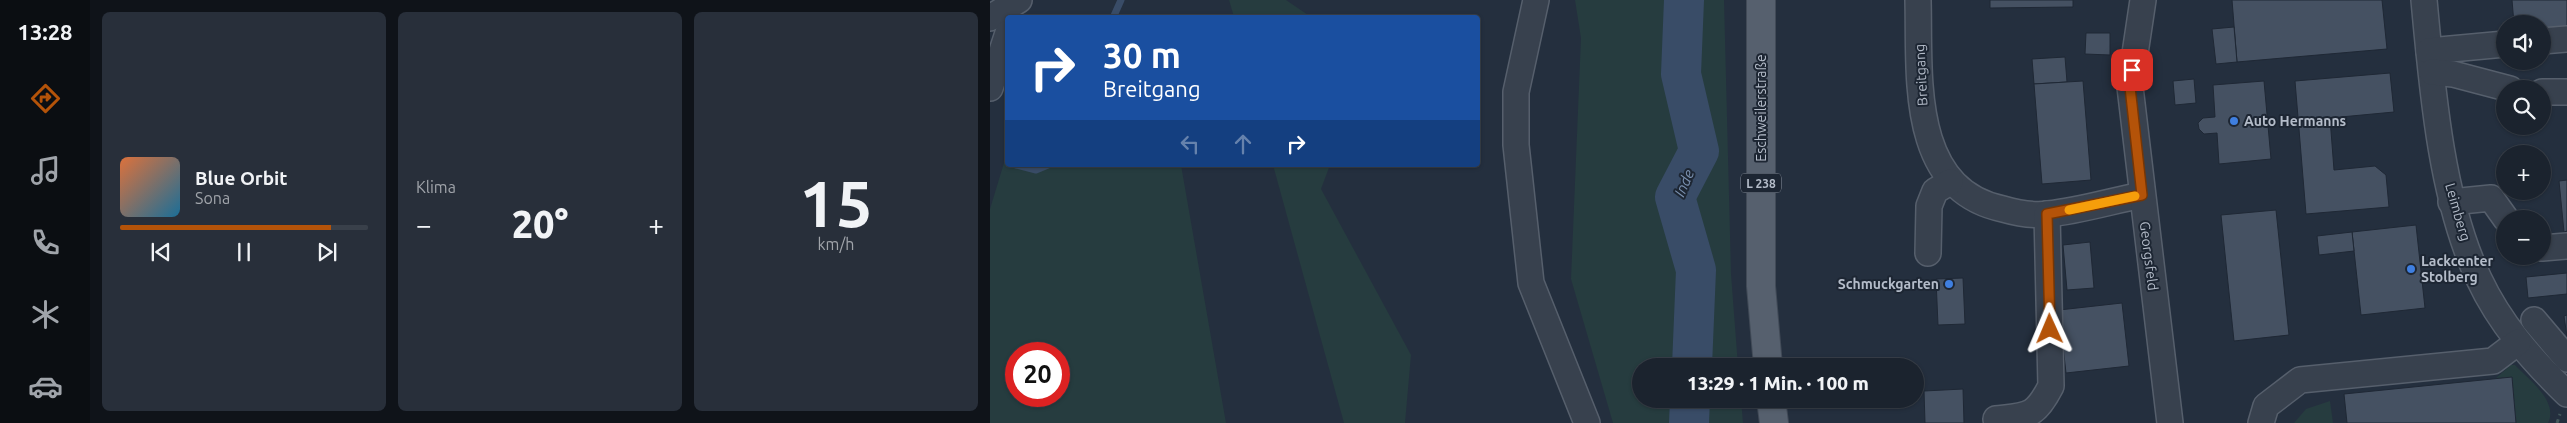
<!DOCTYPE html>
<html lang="de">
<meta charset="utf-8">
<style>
:root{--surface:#1b232e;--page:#282f3a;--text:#f1f3f6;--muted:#a0a4aa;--line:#39404a;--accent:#b45309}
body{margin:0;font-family:Ubuntu,sans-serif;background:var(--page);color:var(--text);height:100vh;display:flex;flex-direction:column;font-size:19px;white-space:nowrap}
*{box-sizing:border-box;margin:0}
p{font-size:16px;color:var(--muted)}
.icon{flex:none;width:28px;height:28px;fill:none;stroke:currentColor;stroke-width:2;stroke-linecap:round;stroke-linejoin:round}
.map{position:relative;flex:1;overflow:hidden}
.drawer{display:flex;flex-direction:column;gap:12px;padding:12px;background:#0f1319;width:900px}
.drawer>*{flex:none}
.top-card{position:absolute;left:15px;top:15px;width:475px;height:152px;border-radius:5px;box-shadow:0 1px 4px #0004,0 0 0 1px var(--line);background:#1a4fa0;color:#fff;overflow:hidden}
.controls{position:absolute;left:1506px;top:15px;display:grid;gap:10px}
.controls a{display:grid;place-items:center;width:55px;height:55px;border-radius:50%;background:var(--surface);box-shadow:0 1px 4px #0004,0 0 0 1px var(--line);font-size:25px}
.speed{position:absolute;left:15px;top:342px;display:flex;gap:10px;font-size:25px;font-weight:700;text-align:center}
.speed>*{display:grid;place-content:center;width:65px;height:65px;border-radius:50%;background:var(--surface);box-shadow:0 1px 4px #0004,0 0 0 1px var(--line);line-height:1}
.speed .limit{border:8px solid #d22;background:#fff;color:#111}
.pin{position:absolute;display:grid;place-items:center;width:42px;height:42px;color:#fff;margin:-21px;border-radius:10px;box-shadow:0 2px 8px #0006}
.me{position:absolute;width:55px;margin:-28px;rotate:359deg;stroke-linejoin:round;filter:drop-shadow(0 0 4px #0008)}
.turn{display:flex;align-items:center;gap:18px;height:105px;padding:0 15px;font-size:22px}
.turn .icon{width:65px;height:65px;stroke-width:2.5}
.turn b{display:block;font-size:35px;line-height:42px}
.lanes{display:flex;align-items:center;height:48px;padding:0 15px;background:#0003;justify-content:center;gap:25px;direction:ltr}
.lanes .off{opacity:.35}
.big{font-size:38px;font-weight:800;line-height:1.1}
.drawer .tile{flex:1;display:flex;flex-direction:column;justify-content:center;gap:8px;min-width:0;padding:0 18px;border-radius:8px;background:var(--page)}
.drawer .dial{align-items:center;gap:0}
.dial b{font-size:65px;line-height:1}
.song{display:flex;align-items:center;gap:15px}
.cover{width:60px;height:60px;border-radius:8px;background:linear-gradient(135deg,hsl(20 70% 55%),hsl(200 70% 35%))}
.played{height:5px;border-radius:2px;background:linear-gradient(90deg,var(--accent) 85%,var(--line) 85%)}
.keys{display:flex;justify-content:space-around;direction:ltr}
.heat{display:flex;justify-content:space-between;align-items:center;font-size:28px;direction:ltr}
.drawer .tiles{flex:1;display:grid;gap:12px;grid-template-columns:repeat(3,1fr)}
.trip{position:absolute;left:642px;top:358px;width:292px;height:50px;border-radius:25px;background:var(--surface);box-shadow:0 1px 4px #0004,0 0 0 1px var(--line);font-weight:800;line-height:50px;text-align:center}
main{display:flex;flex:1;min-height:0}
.menu{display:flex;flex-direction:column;width:90px;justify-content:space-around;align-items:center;background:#0b0e12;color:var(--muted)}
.menu .icon{width:35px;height:35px}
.menu .current{color:var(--accent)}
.menu b{font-size:22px;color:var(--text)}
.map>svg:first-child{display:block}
.green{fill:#263c3f;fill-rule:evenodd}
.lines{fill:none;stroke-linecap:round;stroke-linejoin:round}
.stream{stroke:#394c67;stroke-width:7}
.river{stroke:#394c67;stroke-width:40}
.building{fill:#455162;stroke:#1f2835}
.minor-casing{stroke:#565f6c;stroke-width:28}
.major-casing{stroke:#414a57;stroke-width:30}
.path{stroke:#44595c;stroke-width:3;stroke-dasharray:4 4;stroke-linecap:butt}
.minor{stroke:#38414e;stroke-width:25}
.major{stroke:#56606e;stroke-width:28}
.route-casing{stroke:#753606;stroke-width:12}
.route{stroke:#b45309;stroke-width:9}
.slow{stroke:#f59e0b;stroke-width:9}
.shop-dot{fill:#3f7fe0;stroke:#1d2633;stroke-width:2}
.labels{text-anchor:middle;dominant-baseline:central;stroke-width:4;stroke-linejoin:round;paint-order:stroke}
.shield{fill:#1d2633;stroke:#878f9c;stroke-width:1}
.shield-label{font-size:12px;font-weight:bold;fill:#b4bcc9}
.street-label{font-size:14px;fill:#b4bcc9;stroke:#1d2633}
.poi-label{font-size:14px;font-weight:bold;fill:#b4bcc9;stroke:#1d2633;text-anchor:start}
.water-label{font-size:15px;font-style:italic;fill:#7c92b1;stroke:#1d2633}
</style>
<main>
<nav class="menu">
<b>13:28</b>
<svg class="icon current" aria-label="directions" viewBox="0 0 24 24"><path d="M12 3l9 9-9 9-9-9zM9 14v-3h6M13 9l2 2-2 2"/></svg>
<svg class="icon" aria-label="music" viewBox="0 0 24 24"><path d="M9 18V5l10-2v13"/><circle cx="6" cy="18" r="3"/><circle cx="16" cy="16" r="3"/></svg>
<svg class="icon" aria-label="phone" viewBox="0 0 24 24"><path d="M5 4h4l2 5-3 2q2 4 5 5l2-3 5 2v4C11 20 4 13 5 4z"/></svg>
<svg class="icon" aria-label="climate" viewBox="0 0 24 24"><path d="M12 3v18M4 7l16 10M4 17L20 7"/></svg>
<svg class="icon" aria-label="car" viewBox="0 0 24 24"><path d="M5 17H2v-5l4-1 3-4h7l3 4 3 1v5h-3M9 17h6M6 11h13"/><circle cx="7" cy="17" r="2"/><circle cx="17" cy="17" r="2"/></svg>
</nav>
<section class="drawer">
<div class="tiles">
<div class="tile">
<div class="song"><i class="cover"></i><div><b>Blue Orbit</b><p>Sona</p></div></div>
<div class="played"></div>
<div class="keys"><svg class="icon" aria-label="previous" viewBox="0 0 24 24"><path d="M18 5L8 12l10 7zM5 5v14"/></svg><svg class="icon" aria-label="pause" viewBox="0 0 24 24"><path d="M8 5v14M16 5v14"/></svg><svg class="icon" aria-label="next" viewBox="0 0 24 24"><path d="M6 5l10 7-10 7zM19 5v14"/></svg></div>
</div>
<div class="tile"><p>Klima</p>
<div class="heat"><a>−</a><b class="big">20°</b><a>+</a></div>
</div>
<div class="tile dial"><b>15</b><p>km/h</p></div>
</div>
</section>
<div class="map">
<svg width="1577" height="423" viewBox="0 0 1577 423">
<rect width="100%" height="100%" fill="#242f3e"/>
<g class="green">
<path d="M239,0H296L321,17H244Z"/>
<path d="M585,0H734L741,274L748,366H651V399H751L753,423H623L581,279L591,38Z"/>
<path d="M17,153L18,165H191L236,423H0V209ZM26,354H69V396H26Z"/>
<path d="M283,165H340L331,189L421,355L415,423H354Z"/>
<path d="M1521,365H1525C1538,379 1569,401 1558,423H1526L1522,377L1506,378Z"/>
<path d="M1340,401L1343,423H1304L1316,409Z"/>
</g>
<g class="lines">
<g class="stream">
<path d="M123,18L131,0"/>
<path d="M26,165L46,170L58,165"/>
</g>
<g class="river">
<path d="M694,0L691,74L709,151L685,197L706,270L702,366"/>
<path d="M699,423L700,399"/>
</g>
</g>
<g class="building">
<path d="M1000,0H1083V7L1000,8Z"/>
<path d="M1242,0H1392L1397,49L1247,62Z"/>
<path d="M1522,0H1577V30L1552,32V24H1524Z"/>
<path d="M1244,27L1247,62L1226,64L1222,29Z"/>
<path d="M1096,33H1120V55L1095,54Z"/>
<path d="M1075,57L1077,82L1044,84L1042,59Z"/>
<path d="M1400,73L1404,112L1340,118L1344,170L1385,166L1396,175L1399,207L1316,214L1305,81Z"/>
<path d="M1204,79L1206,103L1185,105L1183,81Z"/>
<path d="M1093,81L1101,180L1052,184L1044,84Z"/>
<path d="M1274,81L1281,159L1229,164L1227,133L1214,134L1209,129L1208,123L1213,118L1225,117L1223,85Z"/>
<path d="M1577,180V231L1574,232L1569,181Z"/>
<path d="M1286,210L1299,335L1244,341L1231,215Z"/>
<path d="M1426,225L1435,308L1371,315L1362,232Z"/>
<path d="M1362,232L1364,251L1329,255L1327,236Z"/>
<path d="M1100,242L1104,288L1077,290L1073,245Z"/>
<path d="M1577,273V294L1538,298L1536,277Z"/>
<path d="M973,278L975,324L948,325L946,279Z"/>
<path d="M1132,303L1139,366L1076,373L1069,310Z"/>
<path d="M1577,315V337L1574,316Z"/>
<path d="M1522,377L1526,423H1357L1354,394Z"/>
<path d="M973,389L974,423H935L934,391Z"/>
</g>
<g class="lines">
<g class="minor-casing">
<g id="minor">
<path d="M546,0L526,92V145L541,283L597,423"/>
<path d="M928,0C930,75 918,189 1013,209C1027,213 1043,216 1058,214C1089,211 1121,201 1152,195"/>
<path d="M1153,0L1140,87L1180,423"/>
<path d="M1434,0C1442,87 1451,200 1489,279C1510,324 1542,360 1577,394"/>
<path d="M0,18L29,0"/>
<path d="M1552,41L1577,39"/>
<path d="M1439,51L1515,44"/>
<path d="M1442,72L1463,74L1520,89"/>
<path d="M0,88L18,33"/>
<path d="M1552,92H1577"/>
<path d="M1461,202L1501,198L1516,219"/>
<path d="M1552,248L1577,246"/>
<path d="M938,253L939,206L945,191L960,182"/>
<path d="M1544,320L1577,359"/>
<path d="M1006,419C1039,415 1045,417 1061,386L1057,214"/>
<path d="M1271,423L1276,406L1310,380L1503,361L1528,342"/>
</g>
</g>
<g class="major-casing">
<g id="major">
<path d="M771,0V286L778,366"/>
<path d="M781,399L784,423"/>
</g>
</g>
<path class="path" d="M1567,423L1570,414"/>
<use href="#minor" class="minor"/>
<use href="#major" class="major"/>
</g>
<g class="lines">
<g class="route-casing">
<path id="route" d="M1060,329L1057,214L1152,195L1140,87L1142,70"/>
</g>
<use href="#route" class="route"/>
<path class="slow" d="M1079,210L1145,196"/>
</g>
<g class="shop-dot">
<circle cx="1244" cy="121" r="5"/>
<circle cx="1421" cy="269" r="5"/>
<circle cx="959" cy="284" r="5"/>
</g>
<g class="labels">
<rect class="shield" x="751" y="173.5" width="40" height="19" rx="4"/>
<g class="shield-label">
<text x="771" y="183">L 238</text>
</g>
<g class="street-label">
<text transform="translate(931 75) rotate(-93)">Breitgang</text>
<text transform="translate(771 108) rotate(-90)">Eschweilerstraße</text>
<text transform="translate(1468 212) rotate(74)">Leimberg</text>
<text transform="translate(1159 256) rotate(83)">Georgsfeld</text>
</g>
<g class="poi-label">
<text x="1254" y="121">Auto Hermanns</text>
<text x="1431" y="261">Lackcenter<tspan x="1431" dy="16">Stolberg</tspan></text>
<text x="949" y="284" text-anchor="end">Schmuckgarten</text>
</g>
<g class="water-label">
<text transform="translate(694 183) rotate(-67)">Inde</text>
</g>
</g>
</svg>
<div class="controls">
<a><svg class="icon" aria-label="sound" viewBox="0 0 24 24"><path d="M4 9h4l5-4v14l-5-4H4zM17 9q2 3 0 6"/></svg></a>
<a><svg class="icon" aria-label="search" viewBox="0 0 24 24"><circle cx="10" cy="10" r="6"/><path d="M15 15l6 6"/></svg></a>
<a>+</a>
<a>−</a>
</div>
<div class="speed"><div class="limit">20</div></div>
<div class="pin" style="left:1142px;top:70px;background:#d93025"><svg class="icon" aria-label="arrive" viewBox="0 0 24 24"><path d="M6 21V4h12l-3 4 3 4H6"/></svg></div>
<svg class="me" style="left:1060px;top:329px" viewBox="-20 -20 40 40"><path d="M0-17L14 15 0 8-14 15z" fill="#b45309" stroke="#fff" stroke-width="4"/></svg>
<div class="trip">13:29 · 1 Min. · 100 m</div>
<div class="top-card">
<div class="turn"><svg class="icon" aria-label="right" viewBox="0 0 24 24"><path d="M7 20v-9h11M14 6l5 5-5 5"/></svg><div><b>30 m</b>Breitgang</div></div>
<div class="lanes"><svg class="icon off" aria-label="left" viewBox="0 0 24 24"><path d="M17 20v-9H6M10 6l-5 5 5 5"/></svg><svg class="icon off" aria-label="ahead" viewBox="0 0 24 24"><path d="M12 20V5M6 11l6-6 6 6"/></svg><svg class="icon" aria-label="right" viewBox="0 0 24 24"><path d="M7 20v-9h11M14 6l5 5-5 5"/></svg></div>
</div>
</div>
</main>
